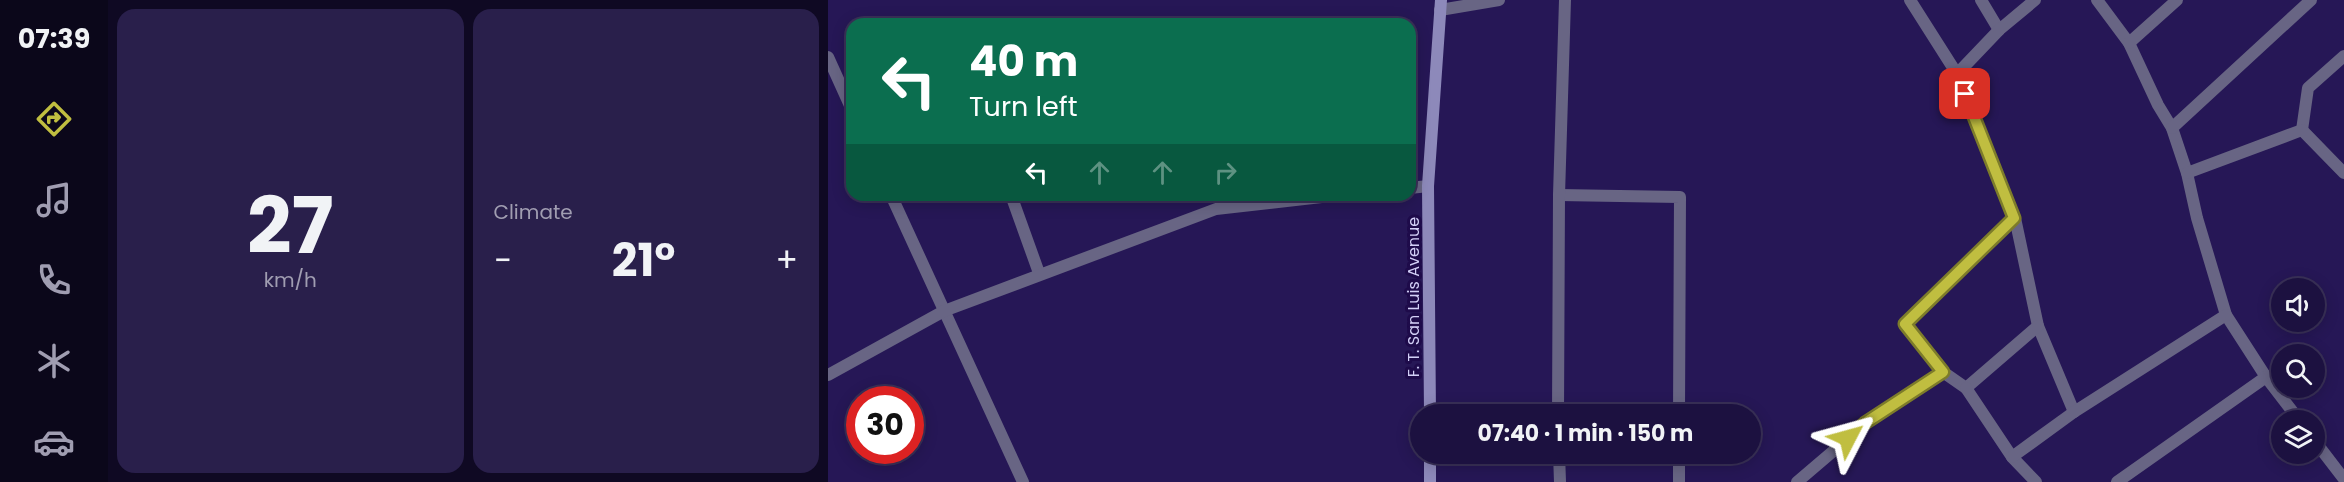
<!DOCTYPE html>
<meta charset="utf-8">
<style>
:root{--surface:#1c1140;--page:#291f4b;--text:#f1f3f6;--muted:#a09db1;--line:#3a3159;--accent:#c0be40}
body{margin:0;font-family:Poppins,sans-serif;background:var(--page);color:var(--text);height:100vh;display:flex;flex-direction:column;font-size:22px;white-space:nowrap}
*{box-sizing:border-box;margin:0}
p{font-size:20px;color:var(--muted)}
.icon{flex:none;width:33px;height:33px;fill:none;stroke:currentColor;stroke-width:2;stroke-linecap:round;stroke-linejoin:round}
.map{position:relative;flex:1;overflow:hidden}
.panel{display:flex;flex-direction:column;gap:9px;padding:9px;background:#0f0923;width:720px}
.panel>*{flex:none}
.top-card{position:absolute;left:18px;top:18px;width:570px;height:183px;border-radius:18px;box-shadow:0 3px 15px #0003,0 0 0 2px var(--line);background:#0b6e4f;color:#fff;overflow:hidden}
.buttons{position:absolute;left:1443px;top:278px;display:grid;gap:12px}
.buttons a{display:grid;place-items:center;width:54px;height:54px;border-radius:50%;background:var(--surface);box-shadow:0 3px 15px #0003,0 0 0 2px var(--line);font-size:30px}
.speed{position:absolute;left:18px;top:386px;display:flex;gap:12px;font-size:30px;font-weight:700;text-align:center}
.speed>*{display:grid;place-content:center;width:78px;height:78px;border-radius:50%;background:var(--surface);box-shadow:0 3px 15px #0003,0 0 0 2px var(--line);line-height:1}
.speed .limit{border:9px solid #d22;background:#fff;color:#111}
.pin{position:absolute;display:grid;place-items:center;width:51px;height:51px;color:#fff;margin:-26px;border-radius:12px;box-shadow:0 3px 9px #0006}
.me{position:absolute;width:66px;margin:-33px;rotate:51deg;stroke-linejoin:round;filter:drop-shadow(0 0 4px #0008)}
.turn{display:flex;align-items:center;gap:21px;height:126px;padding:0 24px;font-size:27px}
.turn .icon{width:78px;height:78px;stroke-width:2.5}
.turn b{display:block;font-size:42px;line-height:51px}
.lanes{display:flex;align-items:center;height:57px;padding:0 24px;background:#0003;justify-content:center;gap:30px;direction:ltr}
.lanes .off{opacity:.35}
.big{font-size:45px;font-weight:700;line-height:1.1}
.panel .widget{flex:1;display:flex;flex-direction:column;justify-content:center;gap:9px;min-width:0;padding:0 21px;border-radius:18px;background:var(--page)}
.panel .dial{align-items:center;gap:0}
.dial b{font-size:78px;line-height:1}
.heat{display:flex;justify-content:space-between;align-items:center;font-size:33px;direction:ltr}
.panel .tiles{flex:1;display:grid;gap:9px;grid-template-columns:repeat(2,1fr)}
.trip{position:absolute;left:582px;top:404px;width:351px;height:60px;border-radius:30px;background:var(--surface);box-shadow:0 3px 15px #0003,0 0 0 2px var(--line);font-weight:700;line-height:60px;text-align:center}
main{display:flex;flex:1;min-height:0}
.tabs{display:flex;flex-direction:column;width:108px;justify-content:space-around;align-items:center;background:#0b071a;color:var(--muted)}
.tabs .icon{width:42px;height:42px}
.tabs .current{color:var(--accent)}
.tabs b{font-size:27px;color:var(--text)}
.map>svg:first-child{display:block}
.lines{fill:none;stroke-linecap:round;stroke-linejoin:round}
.service{stroke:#686584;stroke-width:12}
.minor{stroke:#686584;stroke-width:12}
.secondary{stroke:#8d89ba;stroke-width:12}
.route-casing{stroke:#7d7c2a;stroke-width:15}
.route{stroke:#c0be40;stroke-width:10}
.labels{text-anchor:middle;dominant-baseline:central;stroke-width:6;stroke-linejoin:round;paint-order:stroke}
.street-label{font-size:16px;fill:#d2cff6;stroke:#1e0b4a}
</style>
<main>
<nav class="tabs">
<b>07:39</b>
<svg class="icon current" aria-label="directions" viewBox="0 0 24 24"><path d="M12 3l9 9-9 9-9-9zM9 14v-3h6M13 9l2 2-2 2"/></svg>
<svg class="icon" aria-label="music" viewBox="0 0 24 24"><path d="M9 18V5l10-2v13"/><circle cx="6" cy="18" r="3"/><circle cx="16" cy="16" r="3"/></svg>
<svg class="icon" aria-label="phone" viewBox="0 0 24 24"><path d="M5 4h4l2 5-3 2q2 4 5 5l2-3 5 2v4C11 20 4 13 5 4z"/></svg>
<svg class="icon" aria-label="climate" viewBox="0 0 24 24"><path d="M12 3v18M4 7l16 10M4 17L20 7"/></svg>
<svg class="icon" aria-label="car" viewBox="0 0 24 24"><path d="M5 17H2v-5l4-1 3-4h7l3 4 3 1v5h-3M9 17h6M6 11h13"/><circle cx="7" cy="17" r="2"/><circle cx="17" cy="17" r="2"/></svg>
</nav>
<section class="panel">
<div class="tiles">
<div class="widget dial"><b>27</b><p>km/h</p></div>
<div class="widget"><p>Climate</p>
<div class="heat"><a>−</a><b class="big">21°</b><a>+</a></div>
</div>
</div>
</section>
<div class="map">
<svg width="1516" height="482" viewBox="0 0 1516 482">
<rect width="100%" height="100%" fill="#261756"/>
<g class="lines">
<path class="service" d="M418,195L421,204"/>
<g class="minor">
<path d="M1082,0L1129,74"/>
<path d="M1153,0L1171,30"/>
<path d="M1207,0L1171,30L1129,74L1187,218L1210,326L1246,412"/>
<path d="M1269,0L1301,43L1330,105L1344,128L1359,173L1369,218L1398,315L1438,377L1471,420"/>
<path d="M612,10L671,0"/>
<path d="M1301,43L1349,0"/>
<path d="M0,57L24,110"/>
<path d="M1344,128L1483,0"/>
<path d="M1474,130L1480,88L1516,56"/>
<path d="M1359,173L1474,130L1516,173"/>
<path d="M582,188L600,186"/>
<path d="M63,195L195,482"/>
<path d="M183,195L211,273"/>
<path d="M731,195L852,197L851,414"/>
<path d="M1115,372L1138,388L1210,326"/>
<path d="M0,375L116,311L388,209L511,195"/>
<path d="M1138,388L1184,457L1208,482"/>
<path d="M730,414L731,195L737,0"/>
<path d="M1486,440L1516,479"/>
<path d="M731,453L732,482"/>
<path d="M1184,457L1246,412L1398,315"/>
<path d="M851,482V453"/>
<path d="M969,482L1037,424L1115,372L1077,324L1187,218"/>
<path d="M1289,482L1438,377"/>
</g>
<g class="secondary">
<path d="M602,414L600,186L613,0"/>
<path d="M602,453V482"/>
</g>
</g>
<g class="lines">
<g class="route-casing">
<path id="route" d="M1020,438L1037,423L1115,372L1077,324L1186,218L1137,94"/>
</g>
<use href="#route" class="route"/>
</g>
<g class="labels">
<g class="street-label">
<text transform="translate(585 297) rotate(-90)">F. T. San Luis Avenue</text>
</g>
</g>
</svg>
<div class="buttons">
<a><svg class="icon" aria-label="sound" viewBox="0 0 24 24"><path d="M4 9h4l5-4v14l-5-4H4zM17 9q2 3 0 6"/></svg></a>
<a><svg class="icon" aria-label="search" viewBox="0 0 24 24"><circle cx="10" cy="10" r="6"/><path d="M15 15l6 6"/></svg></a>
<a><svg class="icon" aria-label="layers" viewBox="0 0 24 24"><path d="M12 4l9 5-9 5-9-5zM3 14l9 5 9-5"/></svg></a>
</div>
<div class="speed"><div class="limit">30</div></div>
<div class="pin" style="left:1137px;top:94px;background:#d93025"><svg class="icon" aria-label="arrive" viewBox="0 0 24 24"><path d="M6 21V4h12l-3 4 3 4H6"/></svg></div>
<svg class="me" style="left:1020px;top:438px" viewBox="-20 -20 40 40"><path d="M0-17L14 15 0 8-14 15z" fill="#c0be40" stroke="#fff" stroke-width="4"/></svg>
<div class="trip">07:40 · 1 min · 150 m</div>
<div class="top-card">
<div class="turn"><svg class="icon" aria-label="left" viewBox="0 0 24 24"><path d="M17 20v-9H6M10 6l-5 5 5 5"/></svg><div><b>40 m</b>Turn left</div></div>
<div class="lanes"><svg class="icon" aria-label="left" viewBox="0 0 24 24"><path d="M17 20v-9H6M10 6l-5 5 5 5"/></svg><svg class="icon off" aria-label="ahead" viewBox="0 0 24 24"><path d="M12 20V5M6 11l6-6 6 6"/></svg><svg class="icon off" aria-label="ahead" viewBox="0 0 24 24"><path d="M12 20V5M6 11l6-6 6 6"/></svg><svg class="icon off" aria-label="right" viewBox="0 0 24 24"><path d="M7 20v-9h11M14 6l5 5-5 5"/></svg></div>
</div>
</div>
</main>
